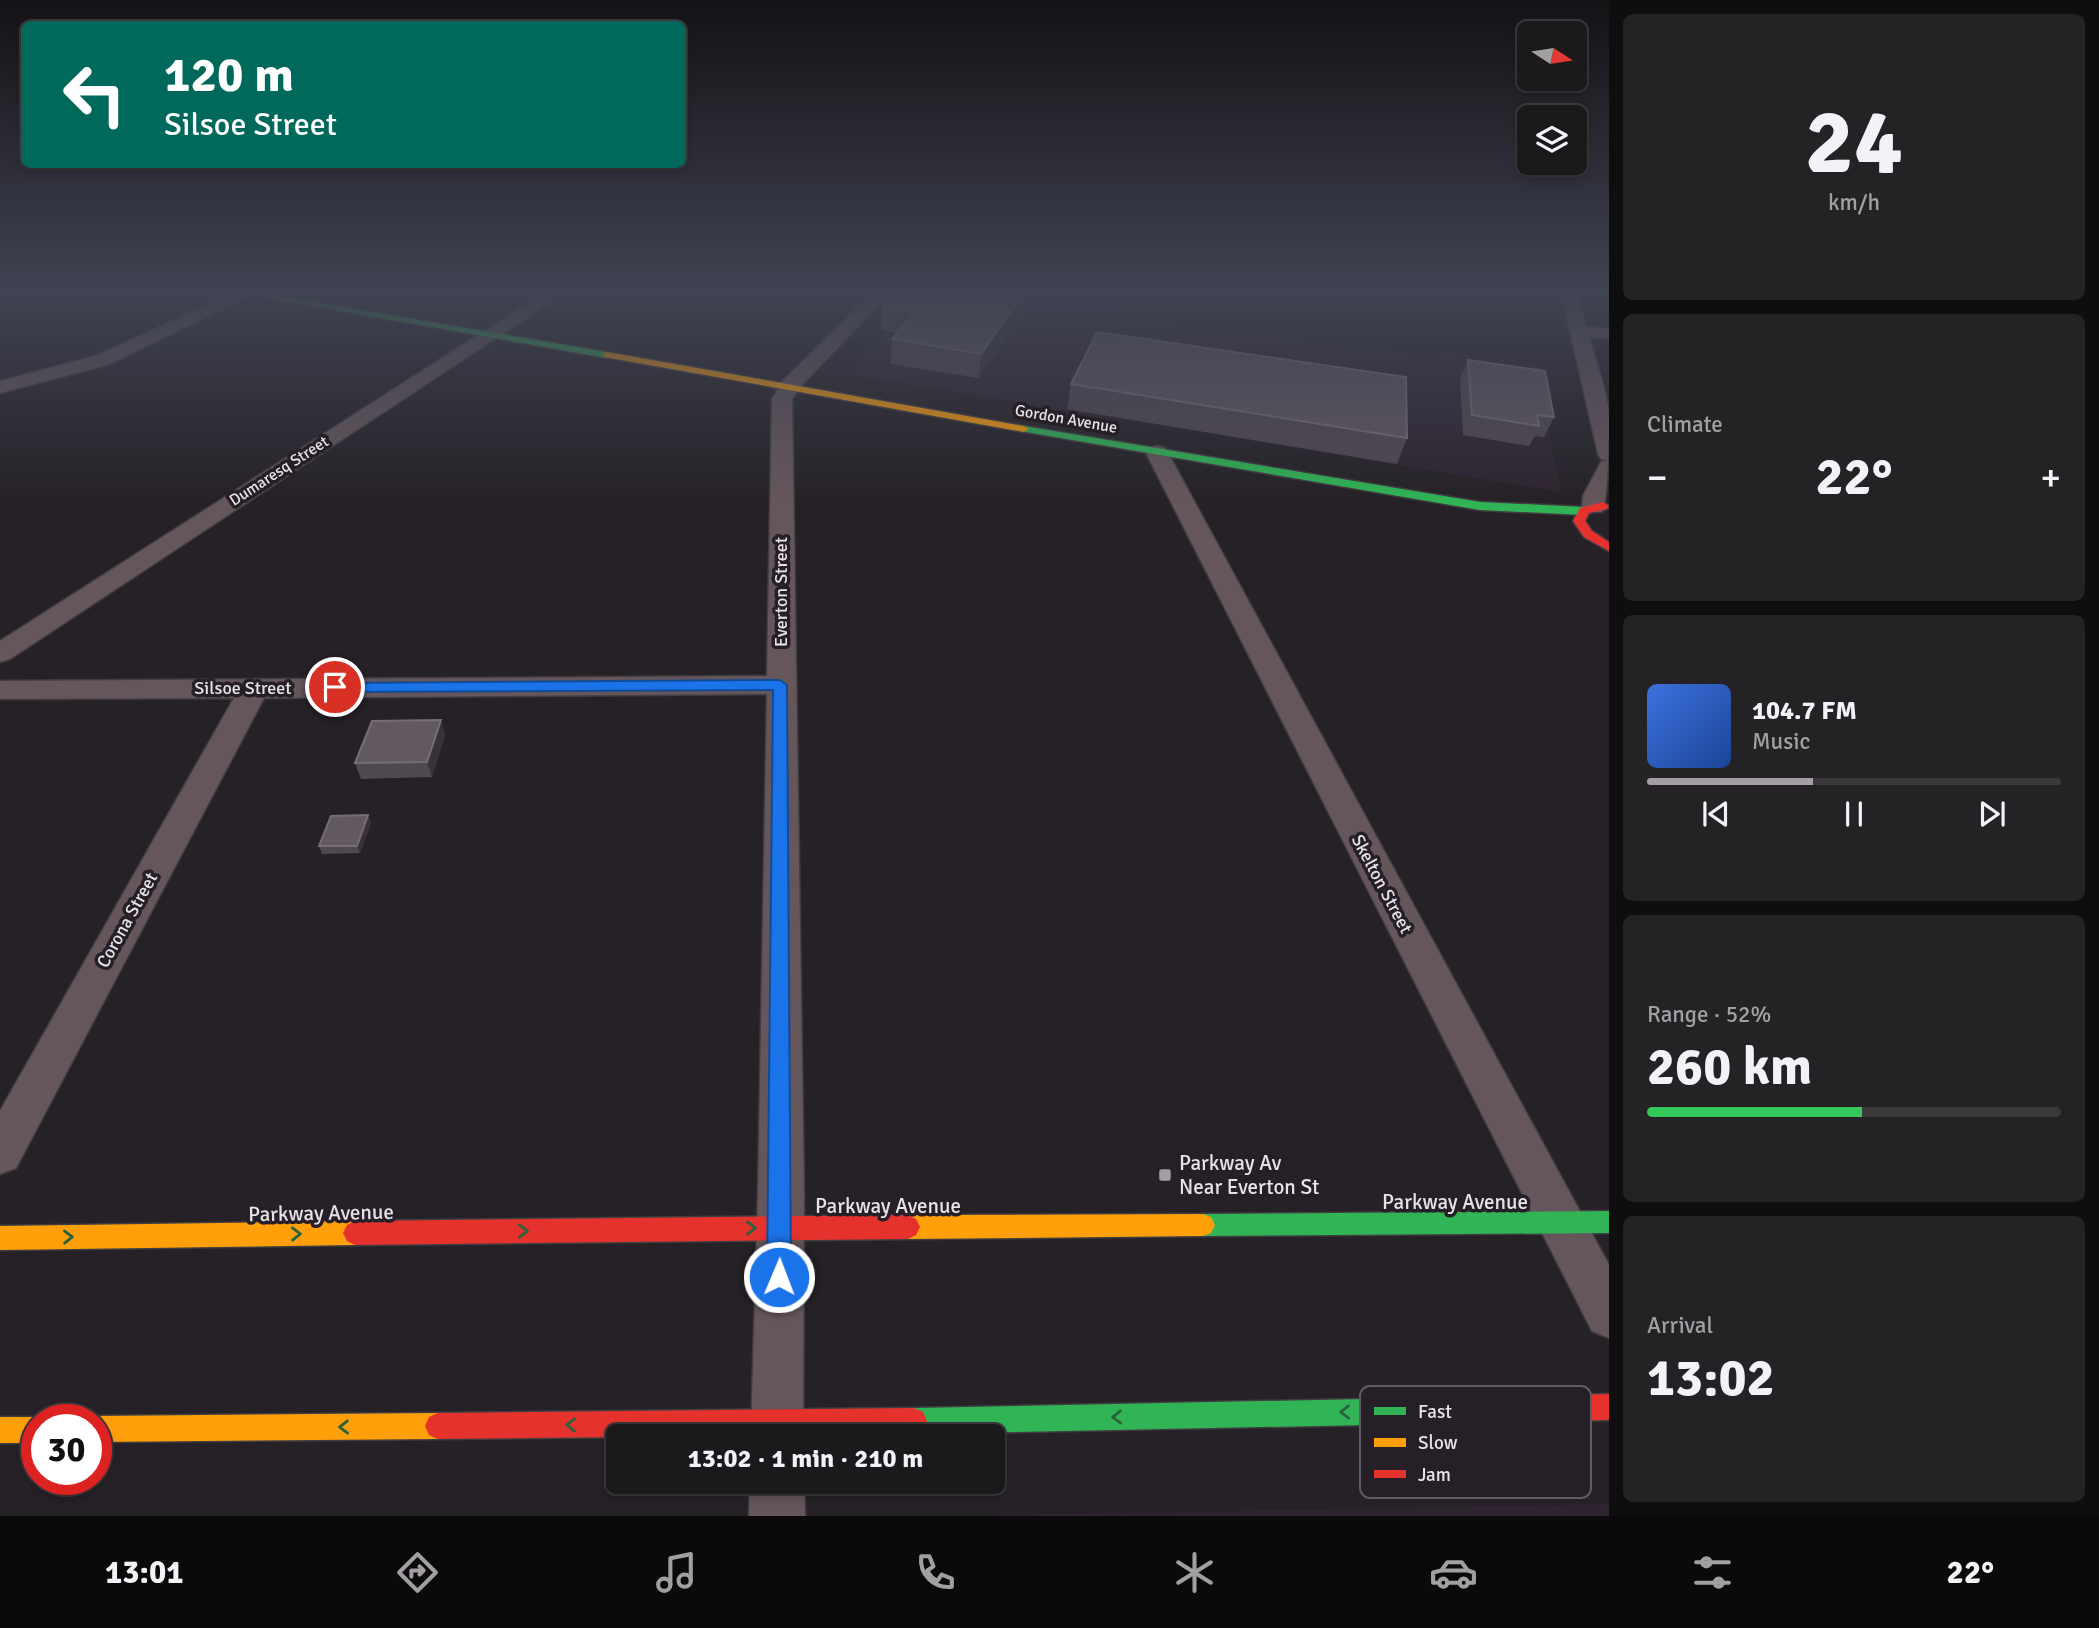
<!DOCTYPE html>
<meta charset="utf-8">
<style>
:root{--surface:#1c191c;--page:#252225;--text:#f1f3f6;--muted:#a0a0a3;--line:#3a383b;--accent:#a39ea4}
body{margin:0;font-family:Signika,sans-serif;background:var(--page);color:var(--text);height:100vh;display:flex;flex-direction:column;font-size:26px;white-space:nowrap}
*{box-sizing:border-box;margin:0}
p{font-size:23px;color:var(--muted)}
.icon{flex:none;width:38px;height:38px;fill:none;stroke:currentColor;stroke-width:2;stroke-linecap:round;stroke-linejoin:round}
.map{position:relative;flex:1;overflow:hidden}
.side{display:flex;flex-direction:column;gap:14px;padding:14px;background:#0f0e0f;width:490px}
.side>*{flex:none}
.hud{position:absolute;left:21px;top:21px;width:665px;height:147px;border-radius:10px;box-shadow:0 4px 10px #0003,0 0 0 2px var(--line);background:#00695c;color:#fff;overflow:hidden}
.needle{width:46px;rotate:102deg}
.buttons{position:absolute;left:1517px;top:21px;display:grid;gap:14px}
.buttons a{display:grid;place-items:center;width:70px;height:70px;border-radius:10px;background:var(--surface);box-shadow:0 4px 10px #0003,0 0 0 2px var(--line);font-size:35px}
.speed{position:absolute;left:21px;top:1404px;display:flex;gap:14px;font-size:35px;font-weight:700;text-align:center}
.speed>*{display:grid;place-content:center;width:91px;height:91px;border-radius:50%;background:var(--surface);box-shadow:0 4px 10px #0003,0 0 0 2px var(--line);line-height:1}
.speed .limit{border:10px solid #d22;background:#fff;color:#111}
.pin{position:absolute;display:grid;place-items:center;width:60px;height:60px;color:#fff;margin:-30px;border:4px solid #fff;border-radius:50%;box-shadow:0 2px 7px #0007}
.me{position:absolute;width:77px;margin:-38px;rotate:1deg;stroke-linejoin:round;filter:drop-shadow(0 0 5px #0008)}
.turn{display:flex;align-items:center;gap:24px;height:147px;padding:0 28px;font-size:32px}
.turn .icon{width:91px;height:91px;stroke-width:2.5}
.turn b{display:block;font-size:49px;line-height:60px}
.big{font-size:52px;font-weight:700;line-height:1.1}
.side .tile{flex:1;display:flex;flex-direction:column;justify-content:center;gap:10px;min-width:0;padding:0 24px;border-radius:10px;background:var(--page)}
.side .dial{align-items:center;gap:0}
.dial b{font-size:91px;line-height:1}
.song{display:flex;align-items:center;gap:21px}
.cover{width:84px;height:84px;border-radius:10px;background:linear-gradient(135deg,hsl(220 70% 55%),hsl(220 70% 35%))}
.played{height:7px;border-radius:4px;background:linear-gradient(90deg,var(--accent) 40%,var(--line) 40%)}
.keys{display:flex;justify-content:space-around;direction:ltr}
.heat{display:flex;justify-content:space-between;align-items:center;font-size:38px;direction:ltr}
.charge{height:10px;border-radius:5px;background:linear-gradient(90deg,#34c759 52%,var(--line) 0)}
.trip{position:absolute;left:606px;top:1424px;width:399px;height:70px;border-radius:10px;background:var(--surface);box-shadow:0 4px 10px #0003,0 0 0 2px var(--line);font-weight:700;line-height:70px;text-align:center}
.menu{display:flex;height:112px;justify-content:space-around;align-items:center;background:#0b0a0b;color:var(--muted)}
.menu .icon{width:49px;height:49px}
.menu .selected{color:var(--accent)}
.menu b{font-size:32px;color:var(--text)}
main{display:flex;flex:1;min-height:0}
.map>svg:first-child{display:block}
.built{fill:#2e2430}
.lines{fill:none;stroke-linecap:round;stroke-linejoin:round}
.street-casing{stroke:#3f3d40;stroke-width:3}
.fast-casing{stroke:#3f3d40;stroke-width:3}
.slow-casing{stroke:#3f3d40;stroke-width:3}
.jam-casing{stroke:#3f3d40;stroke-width:3}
.street{fill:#65565b;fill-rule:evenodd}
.fast{fill:#30b455;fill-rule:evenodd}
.slow{fill:#ff9f0a;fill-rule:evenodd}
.jam{fill:#e5322d;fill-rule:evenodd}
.wall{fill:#504851}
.shaded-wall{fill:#383139}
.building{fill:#615862;stroke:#766e77;stroke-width:2}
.oneway{stroke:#2a623c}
.route{fill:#1a73e8;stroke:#114b97;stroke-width:2}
.poi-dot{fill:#a39ea4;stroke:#261f28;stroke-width:2.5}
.labels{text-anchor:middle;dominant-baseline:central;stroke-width:7;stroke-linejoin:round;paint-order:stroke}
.far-street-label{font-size:16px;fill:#e7e2e8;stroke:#261f28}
.street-label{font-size:18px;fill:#e7e2e8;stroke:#261f28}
.near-poi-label{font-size:21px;fill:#e7e2e8;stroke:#261f28;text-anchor:start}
.near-street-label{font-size:21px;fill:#e7e2e8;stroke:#261f28}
.key{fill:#261f28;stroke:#605a62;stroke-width:2}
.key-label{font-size:19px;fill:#e7e2e8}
</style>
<main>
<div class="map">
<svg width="1609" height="1516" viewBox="0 0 1609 1516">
<rect width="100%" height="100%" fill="#252126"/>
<g class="built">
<path d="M919,291H1129L1119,314L1428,357L1445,353L1536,366L1561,492L847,374Z"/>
<path d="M1609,1504V1516H974L1064,1514Z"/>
</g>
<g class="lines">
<g class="street-casing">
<g id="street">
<path d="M237,291H259L110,364L0,393V381L96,356Z"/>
<path d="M547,291H567L10,659L0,662V641Z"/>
<path d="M874,291H892L798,389L792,399L804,1193L803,1437L751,1435L758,1193L767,694L264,698L16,1168L0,1174V1111L234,698L0,699V681L767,676L772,399L782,382Z"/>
<path d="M1561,291H1577L1586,326L1609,329V339L1589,337C1596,361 1605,386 1609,411C1609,431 1609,496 1602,512H1586L1582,507L1583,496L1601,462L1608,460L1601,459L1598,454Z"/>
<path d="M1157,446L1165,448L1168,453L1609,1265V1338L1592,1331L1146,453L1149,448Z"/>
<path d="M750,1482H804L805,1516H749Z"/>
</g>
</g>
<g class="fast-casing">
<g id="fast">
<path d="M229,291H248L607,352L612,355L607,358Z"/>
<path d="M1024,426L1480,502L1584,507L1590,511L1584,515L1480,510L1020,431V427Z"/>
<path d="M1609,1211V1233L1203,1236L1195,1233L1191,1225L1195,1217L1203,1214Z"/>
<path d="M1416,1398L1425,1402L1429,1411L1425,1420L1416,1424L914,1434L905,1430L901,1421L905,1412L914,1408Z"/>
</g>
</g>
<g class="slow-casing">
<g id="slow">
<path d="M607,352L1024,426L1029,429L1024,432L604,357V353Z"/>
<path d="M1203,1214L1211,1217L1215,1225L1211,1233L1203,1236L908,1239L900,1235L896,1227L900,1219L908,1215Z"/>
<path d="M355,1221L363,1225L367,1233L363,1241L355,1245L0,1250V1226Z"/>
<path d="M438,1413L447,1417L451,1426L447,1435L438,1439L96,1442V1419H88L96,1416Z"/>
<path d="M0,1417H37L43,1419H37V1443H0Z"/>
</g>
</g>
<g class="jam-casing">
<g id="jam">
<path d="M1603,502L1609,506L1607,509L1589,513L1585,521L1592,531L1609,542V551L1584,537L1573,521L1580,508Z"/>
<path d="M908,1215L916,1219L920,1227L916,1235L908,1239L355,1245L347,1241L343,1233L347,1225L355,1221Z"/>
<path d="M1609,1394V1420L1416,1424L1407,1420L1403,1411L1407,1402L1416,1398Z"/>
<path d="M914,1408L923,1412L927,1421L923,1430L914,1434L438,1439L429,1435L425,1426L429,1417L438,1413Z"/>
</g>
</g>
<use href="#street" class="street"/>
<use href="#fast" class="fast"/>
<use href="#slow" class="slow"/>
<use href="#jam" class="jam"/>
</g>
<g class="wall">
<path d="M897,291H1038L979,378L890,364L892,339L897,333L881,330L882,307Z"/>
<path d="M1468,360L1554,417L1544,437L1535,436L1529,446L1463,435L1460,379Z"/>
<path d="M1071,384L1407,438L1397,464L1067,409Z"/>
<path d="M441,720L445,735L432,777L361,779L355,763Z"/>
<path d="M368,815L371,823L360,853L322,854L319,846Z"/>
</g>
<g class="shaded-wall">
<path d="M1025,291H1038L979,378L981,354Z"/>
<path d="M441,720L445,735L432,777L427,762Z"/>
<path d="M368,815L371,823L360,853L357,846Z"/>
</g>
<g class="building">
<path d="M897,291H1025L981,354L892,339L916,312L882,307Z"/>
<path d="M1097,332L1406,377L1407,438L1071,384Z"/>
<path d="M1468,360L1545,371L1554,417L1537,415L1539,426L1472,415Z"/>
<path d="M441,720L427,762L355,763L372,721Z"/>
<path d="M368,815L357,846H319L331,816Z"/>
</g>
<defs><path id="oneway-chevron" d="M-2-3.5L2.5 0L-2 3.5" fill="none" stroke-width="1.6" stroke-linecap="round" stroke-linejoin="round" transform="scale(1.75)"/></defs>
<g class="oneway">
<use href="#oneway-chevron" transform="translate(751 1228) rotate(-1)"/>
<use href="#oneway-chevron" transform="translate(523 1231) rotate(-1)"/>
<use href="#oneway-chevron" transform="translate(296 1234) rotate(-1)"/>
<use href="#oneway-chevron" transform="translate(68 1237) rotate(-1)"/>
<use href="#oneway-chevron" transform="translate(1345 1412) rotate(179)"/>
<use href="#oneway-chevron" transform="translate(1117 1417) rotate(179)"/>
<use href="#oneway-chevron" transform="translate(571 1425) rotate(180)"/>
<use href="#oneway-chevron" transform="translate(344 1427) rotate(179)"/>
</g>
<linearGradient id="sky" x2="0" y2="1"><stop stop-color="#141215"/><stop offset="0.58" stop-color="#404352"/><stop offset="1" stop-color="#404352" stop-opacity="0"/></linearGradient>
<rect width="1609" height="503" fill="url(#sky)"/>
<path class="route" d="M780,680L787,685L791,1277L788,1286L779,1289L771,1286L767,1277L773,690L335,692L327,687L335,683Z"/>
<rect class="poi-dot" x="1158" y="1168" width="14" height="14" rx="3.5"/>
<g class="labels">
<g class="far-street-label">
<text transform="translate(1066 419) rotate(10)">Gordon Avenue</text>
<text transform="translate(279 471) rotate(-33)">Dumaresq Street</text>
</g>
<g class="street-label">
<text transform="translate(781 592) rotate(-90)">Everton Street</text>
<text x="243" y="688">Silsoe Street</text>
<text transform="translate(1382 884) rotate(62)">Skelton Street</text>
<text transform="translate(127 920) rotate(-61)">Corona Street</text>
</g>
<g class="near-poi-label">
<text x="1179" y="1163">Parkway Av<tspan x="1179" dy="24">Near Everton St</tspan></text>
</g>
<g class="near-street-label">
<text x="1455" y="1202">Parkway Avenue</text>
<text x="888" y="1206">Parkway Avenue</text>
<text transform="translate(321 1213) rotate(-1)">Parkway Avenue</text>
</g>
</g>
<rect x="1360" y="1386" width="231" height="112" rx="10" class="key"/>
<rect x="1374" y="1407" width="32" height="8" fill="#30b455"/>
<rect x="1374" y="1438" width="32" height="9" fill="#ff9f0a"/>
<rect x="1374" y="1470" width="32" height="8" fill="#e5322d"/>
<g class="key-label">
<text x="1418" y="1418">Fast</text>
<text x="1418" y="1449">Slow</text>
<text x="1418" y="1481">Jam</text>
</g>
</svg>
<div class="buttons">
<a><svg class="needle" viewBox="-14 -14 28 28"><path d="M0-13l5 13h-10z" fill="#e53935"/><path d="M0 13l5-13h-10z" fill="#a0a0a3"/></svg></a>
<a><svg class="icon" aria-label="layers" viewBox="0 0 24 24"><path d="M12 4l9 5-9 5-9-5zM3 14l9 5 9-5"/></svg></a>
</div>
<div class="speed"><div class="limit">30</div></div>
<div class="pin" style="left:335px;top:687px;background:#d93025"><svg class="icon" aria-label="arrive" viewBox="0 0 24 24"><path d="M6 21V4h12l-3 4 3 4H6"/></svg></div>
<svg class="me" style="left:779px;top:1277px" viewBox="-20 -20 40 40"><circle r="17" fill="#1a73e8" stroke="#fff" stroke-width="3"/><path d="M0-11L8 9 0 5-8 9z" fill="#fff"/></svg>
<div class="trip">13:02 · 1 min · 210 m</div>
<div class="hud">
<div class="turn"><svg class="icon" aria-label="left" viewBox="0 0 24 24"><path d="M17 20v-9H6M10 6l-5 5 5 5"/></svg><div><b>120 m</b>Silsoe Street</div></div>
</div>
</div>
<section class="side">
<div class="tile dial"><b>24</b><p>km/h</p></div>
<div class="tile"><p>Climate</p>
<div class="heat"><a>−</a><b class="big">22°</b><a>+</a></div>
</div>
<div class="tile">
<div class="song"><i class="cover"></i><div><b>104.7 FM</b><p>Music</p></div></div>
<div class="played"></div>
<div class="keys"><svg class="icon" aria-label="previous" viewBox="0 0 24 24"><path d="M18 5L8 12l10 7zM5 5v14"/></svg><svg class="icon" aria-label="pause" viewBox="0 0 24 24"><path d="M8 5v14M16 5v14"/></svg><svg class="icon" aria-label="next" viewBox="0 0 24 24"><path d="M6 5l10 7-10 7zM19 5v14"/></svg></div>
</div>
<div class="tile"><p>Range · 52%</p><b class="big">260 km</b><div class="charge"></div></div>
<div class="tile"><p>Arrival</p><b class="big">13:02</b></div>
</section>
</main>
<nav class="menu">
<b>13:01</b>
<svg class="icon selected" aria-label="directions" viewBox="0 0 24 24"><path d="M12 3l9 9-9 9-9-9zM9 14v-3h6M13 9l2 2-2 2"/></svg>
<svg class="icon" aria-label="music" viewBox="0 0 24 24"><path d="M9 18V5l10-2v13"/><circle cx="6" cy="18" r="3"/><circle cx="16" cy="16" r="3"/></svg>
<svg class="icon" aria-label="phone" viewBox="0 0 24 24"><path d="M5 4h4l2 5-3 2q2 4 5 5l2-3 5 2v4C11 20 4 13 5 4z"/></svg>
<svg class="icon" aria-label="climate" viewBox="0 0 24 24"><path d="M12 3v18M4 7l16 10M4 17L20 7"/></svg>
<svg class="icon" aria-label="car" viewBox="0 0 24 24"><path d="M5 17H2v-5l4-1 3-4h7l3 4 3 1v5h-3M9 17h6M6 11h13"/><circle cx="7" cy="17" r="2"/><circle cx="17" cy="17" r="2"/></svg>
<svg class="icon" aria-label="filters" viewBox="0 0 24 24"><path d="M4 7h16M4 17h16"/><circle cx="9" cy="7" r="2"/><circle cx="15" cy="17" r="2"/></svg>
<b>22°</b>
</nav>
